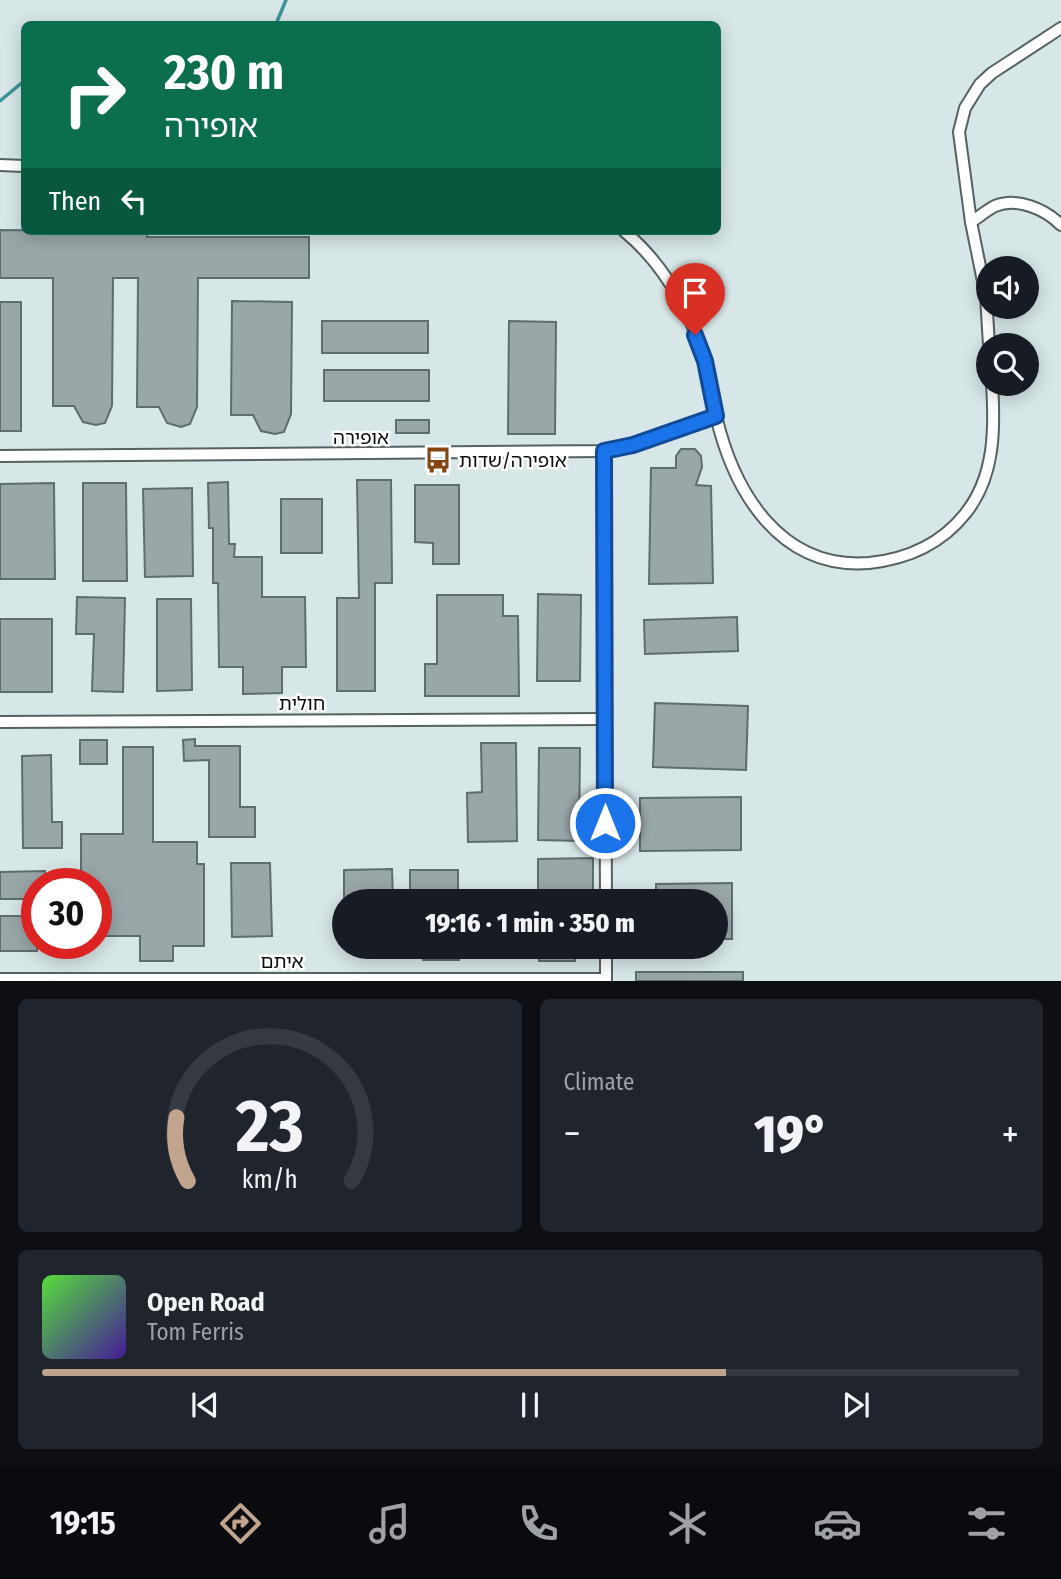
<!DOCTYPE html>
<meta charset="utf-8">
<style>
:root{--surface:#171b24;--page:#20242c;--text:#f1f3f6;--muted:#9ea1a6;--line:#363941;--accent:#c0a48e}
body{margin:0;font-family:"Fira Sans Condensed","Noto Sans Hebrew",sans-serif;background:var(--page);color:var(--text);height:100vh;display:flex;flex-direction:column;font-size:26px;white-space:nowrap}
*{box-sizing:border-box;margin:0}
p{font-size:23px;color:var(--muted)}
.icon{flex:none;width:38px;height:38px;fill:none;stroke:currentColor;stroke-width:2;stroke-linecap:round;stroke-linejoin:round}
.map{position:relative;height:981px;overflow:hidden}
.panel{display:flex;flex-direction:column;gap:18px;padding:18px;background:#0d0f14;flex:1}
.panel>*{flex:none}
.banner{position:absolute;left:21px;top:21px;width:700px;height:214px;border-radius:10px;box-shadow:0 4px 18px #0003;background:#0b6e4f;color:#fff;overflow:hidden}
.buttons{position:absolute;left:976px;top:256px;display:grid;gap:14px}
.buttons a{display:grid;place-items:center;width:63px;height:63px;border-radius:50%;background:var(--surface);box-shadow:0 4px 18px #0003;font-size:35px}
.speed{position:absolute;left:21px;top:868px;display:flex;gap:14px;font-size:35px;font-weight:700;text-align:center}
.speed>*{display:grid;place-content:center;width:91px;height:91px;border-radius:50%;background:var(--surface);box-shadow:0 4px 18px #0003;line-height:1}
.speed .limit{border:10px solid #d22;background:#fff;color:#111}
.pin{position:absolute;display:grid;place-items:center;width:60px;height:60px;color:#fff;margin:-72px -30px;border-radius:50% 50% 50% 0;rotate:-45deg;box-shadow:0 0 7px #0007}
.pin .icon{rotate:45deg}
.me{position:absolute;width:77px;margin:-38px;rotate:0deg;stroke-linejoin:round;filter:drop-shadow(0 0 5px #0008)}
.turn{display:flex;align-items:center;gap:24px;height:147px;padding:0 28px;font-size:32px}
.turn .icon{width:91px;height:91px;stroke-width:2.5}
.turn b{display:block;font-size:49px;line-height:60px}
.then{display:flex;align-items:center;height:66px;padding:0 28px;background:#0003;gap:14px;font-size:26px}
.big{font-size:52px;font-weight:800;line-height:1.1}
.panel .card{flex:1;display:flex;flex-direction:column;justify-content:center;gap:10px;min-width:0;padding:0 24px;border-radius:10px;background:var(--page)}
.panel .dial{align-items:center;gap:0}
.dial svg{height:182px;overflow:visible;fill:none;stroke:var(--line);stroke-width:7;stroke-linecap:round;text-anchor:middle}
.dial text{fill:var(--text);stroke:none}
.song{display:flex;align-items:center;gap:21px}
.cover{width:84px;height:84px;border-radius:10px;background:linear-gradient(135deg,hsl(110 70% 55%),hsl(260 70% 35%))}
.played{height:7px;border-radius:4px;background:linear-gradient(90deg,var(--accent) 70%,var(--line) 70%)}
.keys{display:flex;justify-content:space-around;direction:ltr}
.heat{display:flex;justify-content:space-between;align-items:center;font-size:38px;direction:ltr}
.panel .tiles{flex:1;display:grid;gap:18px;grid-template-columns:1fr 1fr}
.card:last-child{grid-column:span 2}
.trip{position:absolute;left:332px;top:889px;width:396px;height:70px;border-radius:35px;background:var(--surface);box-shadow:0 4px 18px #0003;font-weight:800;line-height:70px;text-align:center}
.tab-bar{display:flex;height:112px;justify-content:space-around;align-items:center;background:#090b0e;color:var(--muted)}
.tab-bar .icon{width:49px;height:49px}
.tab-bar .on{color:var(--accent)}
.tab-bar b{font-size:32px;color:var(--text)}
.map>svg:first-child{display:block}
.lines{fill:none;stroke-linecap:round;stroke-linejoin:round}
.stream{stroke:#3d939a;stroke-width:3.5}
.building{fill:#9aa7a8;stroke:#606d6e;stroke-width:2}
.minor-casing{stroke:#556162;stroke-width:14}
.minor{stroke:#fff;stroke-width:10}
.route-casing{stroke:#114b97;stroke-width:18}
.route{stroke:#1a73e8;stroke-width:12}
.labels{text-anchor:middle;dominant-baseline:central;stroke-width:5;stroke-linejoin:round;paint-order:stroke}
.street-label{font-size:19px;fill:#090e0e;stroke:#fff}
.poi-label{font-size:19px;fill:#090e0e;stroke:#fff;text-anchor:start}
</style>
<div class="map">
<svg width="1061" height="981" viewBox="0 0 1061 981">
<rect width="100%" height="100%" fill="#d7e6e7"/>
<g class="lines">
<g class="stream">
<path d="M276,24L286,0"/>
<path d="M0,101L24,81"/>
</g>
</g>
<g class="building">
<path d="M0,230L147,231V237H309V278H198L197,407L190,424L181,427L167,423L159,407H137L138,278H113L112,406L105,423L96,425L83,422L74,406H53V278H0Z"/>
<path d="M232,301L292,302L291,414L284,432L275,434L261,431L253,415H231Z"/>
<rect x="0" y="302" width="21" height="129"/>
<rect x="322" y="321" width="106" height="32"/>
<path d="M509,321L556,322L555,434H508Z"/>
<rect x="324" y="370" width="105" height="31"/>
<rect x="396" y="420" width="33" height="13"/>
<path d="M681,449H695L701,456L702,467L696,485L711,486L713,583L649,584L651,468H676V456Z"/>
<path d="M357,480H391L392,583H375V691H337V598H359Z"/>
<path d="M228,482L229,544H235L234,557H262V597H305L306,667H282V693L243,694V667H219L218,583H213V528H209L208,483Z"/>
<path d="M54,483L55,579H0V484Z"/>
<path d="M83,483H126L127,581H83Z"/>
<path d="M415,485H459V564H433V543L415,542Z"/>
<path d="M192,488L193,576L145,577L143,489Z"/>
<rect x="281" y="499" width="41" height="54"/>
<path d="M538,594L581,595L580,681H537Z"/>
<path d="M437,595H503V616H518L519,696H425V664H437Z"/>
<path d="M77,597L125,598L123,692L92,691L94,634H76Z"/>
<path d="M157,599H191L192,690L157,691Z"/>
<path d="M737,617L738,651L645,654L644,620Z"/>
<rect x="0" y="619" width="52" height="73"/>
<path d="M655,703L748,706L746,770L653,767Z"/>
<path d="M195,739V746H240V807H255V837H209V760L184,761L183,740Z"/>
<rect x="80" y="740" width="27" height="24"/>
<path d="M481,743H516L517,841L468,842L467,793L482,792Z"/>
<path d="M123,747H153V842H197V864H204V946H173V961H140V936H96V884H81V834H123Z"/>
<path d="M539,748H580L579,841L538,840Z"/>
<path d="M51,755L52,822H62V848H23L22,756Z"/>
<path d="M741,797V850L640,851V798Z"/>
<path d="M593,858V897H574V901H538V859Z"/>
<path d="M231,863H270L272,936L232,937Z"/>
<path d="M392,869L393,901H344V870Z"/>
<rect x="410" y="870" width="48" height="31"/>
<path d="M45,871V884H37V899H0V872Z"/>
<path d="M732,883V939H716V901H656V884Z"/>
<rect x="0" y="916" width="37" height="35"/>
<rect x="423" y="947" width="36" height="13"/>
<rect x="539" y="947" width="36" height="14"/>
<rect x="636" y="972" width="107" height="9"/>
</g>
<g class="lines">
<g class="minor-casing">
<g id="minor">
<path d="M0,165L24,166"/>
<path d="M971,222C979,217 987,210 995,206C1017,197 1045,209 1061,225"/>
<path d="M624,231C664,264 689,310 705,359C711,377 711,398 716,416C734,492 780,570 869,563C907,559 941,544 965,514C995,477 995,429 992,383"/>
<path d="M989,345L986,296L971,222L959,132L965,108L980,84L992,73L1061,28"/>
<path d="M604,451L606,901"/>
<path d="M0,456L604,451L633,445L716,416"/>
<path d="M0,722L605,719"/>
<path d="M606,947V981"/>
<path d="M0,979H606"/>
</g>
</g>
<use href="#minor" class="minor"/>
</g>
<g class="lines">
<g class="route-casing">
<path id="route" d="M605,823L604,451L633,445L716,416L705,361L695,335"/>
</g>
<use href="#route" class="route"/>
</g>
<defs>
<g id="bus-bare" transform="scale(2.1)"><path d="M-5-6H5V4H4V6H2V4H-2V6H-4V4H-5ZM-3.5-4V0h7V-4ZM-3.5 1.2v1.5H-2V1.2ZM2 1.2v1.5H3.5V1.2Z" fill="#854410" stroke="#fff" stroke-width="2.5" paint-order="stroke"/></g>
</defs>
<g fill-rule="evenodd">
<use href="#bus-bare" x="438" y="460"/>
</g>
<g class="labels">
<g class="street-label">
<text x="361" y="437">אופירה</text>
<text x="302" y="703">חולית</text>
<text x="282" y="961">איתם</text>
</g>
<g class="poi-label">
<text x="459" y="460">אופירה/שדות</text>
</g>
</g>
</svg>
<div class="buttons">
<a><svg class="icon" aria-label="sound" viewBox="0 0 24 24"><path d="M4 9h4l5-4v14l-5-4H4zM17 9q2 3 0 6"/></svg></a>
<a><svg class="icon" aria-label="search" viewBox="0 0 24 24"><circle cx="10" cy="10" r="6"/><path d="M15 15l6 6"/></svg></a>
</div>
<div class="speed"><div class="limit">30</div></div>
<div class="pin" style="left:695px;top:335px;background:#d93025"><svg class="icon" aria-label="arrive" viewBox="0 0 24 24"><path d="M6 21V4h12l-3 4 3 4H6"/></svg></div>
<svg class="me" style="left:605px;top:823px" viewBox="-20 -20 40 40"><circle r="17" fill="#1a73e8" stroke="#fff" stroke-width="3"/><path d="M0-11L8 9 0 5-8 9z" fill="#fff"/></svg>
<div class="trip">19:16 · 1 min · 350 m</div>
<div class="banner">
<div class="turn"><svg class="icon" aria-label="right" viewBox="0 0 24 24"><path d="M7 20v-9h11M14 6l5 5-5 5"/></svg><div><b>230 m</b>אופירה</div></div>
<div class="then">Then<svg class="icon" aria-label="left" viewBox="0 0 24 24"><path d="M17 20v-9H6M10 6l-5 5 5 5"/></svg></div>
</div>
</div>
<section class="panel">
<div class="tiles">
<div class="card dial"><svg viewBox="0 0 100 80">
<path d="M14 69A42 42 0 1 1 86 69"/>
<path d="M14 69A42 42 0 0 1 9 41" stroke="#c0a48e"/>
<text x="50" y="56" font-size="32" font-weight="700">23</text>
<text x="50" y="72" font-size="11">km/h</text>
</svg></div>
<div class="card"><p>Climate</p>
<div class="heat"><a>−</a><b class="big">19°</b><a>+</a></div>
</div>
<div class="card">
<div class="song"><i class="cover"></i><div><b>Open Road</b><p>Tom Ferris</p></div></div>
<div class="played"></div>
<div class="keys"><svg class="icon" aria-label="previous" viewBox="0 0 24 24"><path d="M18 5L8 12l10 7zM5 5v14"/></svg><svg class="icon" aria-label="pause" viewBox="0 0 24 24"><path d="M8 5v14M16 5v14"/></svg><svg class="icon" aria-label="next" viewBox="0 0 24 24"><path d="M6 5l10 7-10 7zM19 5v14"/></svg></div>
</div>
</div>
</section>
<nav class="tab-bar">
<b>19:15</b>
<svg class="icon on" aria-label="directions" viewBox="0 0 24 24"><path d="M12 3l9 9-9 9-9-9zM9 14v-3h6M13 9l2 2-2 2"/></svg>
<svg class="icon" aria-label="music" viewBox="0 0 24 24"><path d="M9 18V5l10-2v13"/><circle cx="6" cy="18" r="3"/><circle cx="16" cy="16" r="3"/></svg>
<svg class="icon" aria-label="phone" viewBox="0 0 24 24"><path d="M5 4h4l2 5-3 2q2 4 5 5l2-3 5 2v4C11 20 4 13 5 4z"/></svg>
<svg class="icon" aria-label="climate" viewBox="0 0 24 24"><path d="M12 3v18M4 7l16 10M4 17L20 7"/></svg>
<svg class="icon" aria-label="car" viewBox="0 0 24 24"><path d="M5 17H2v-5l4-1 3-4h7l3 4 3 1v5h-3M9 17h6M6 11h13"/><circle cx="7" cy="17" r="2"/><circle cx="17" cy="17" r="2"/></svg>
<svg class="icon" aria-label="filters" viewBox="0 0 24 24"><path d="M4 7h16M4 17h16"/><circle cx="9" cy="7" r="2"/><circle cx="15" cy="17" r="2"/></svg>
</nav>
